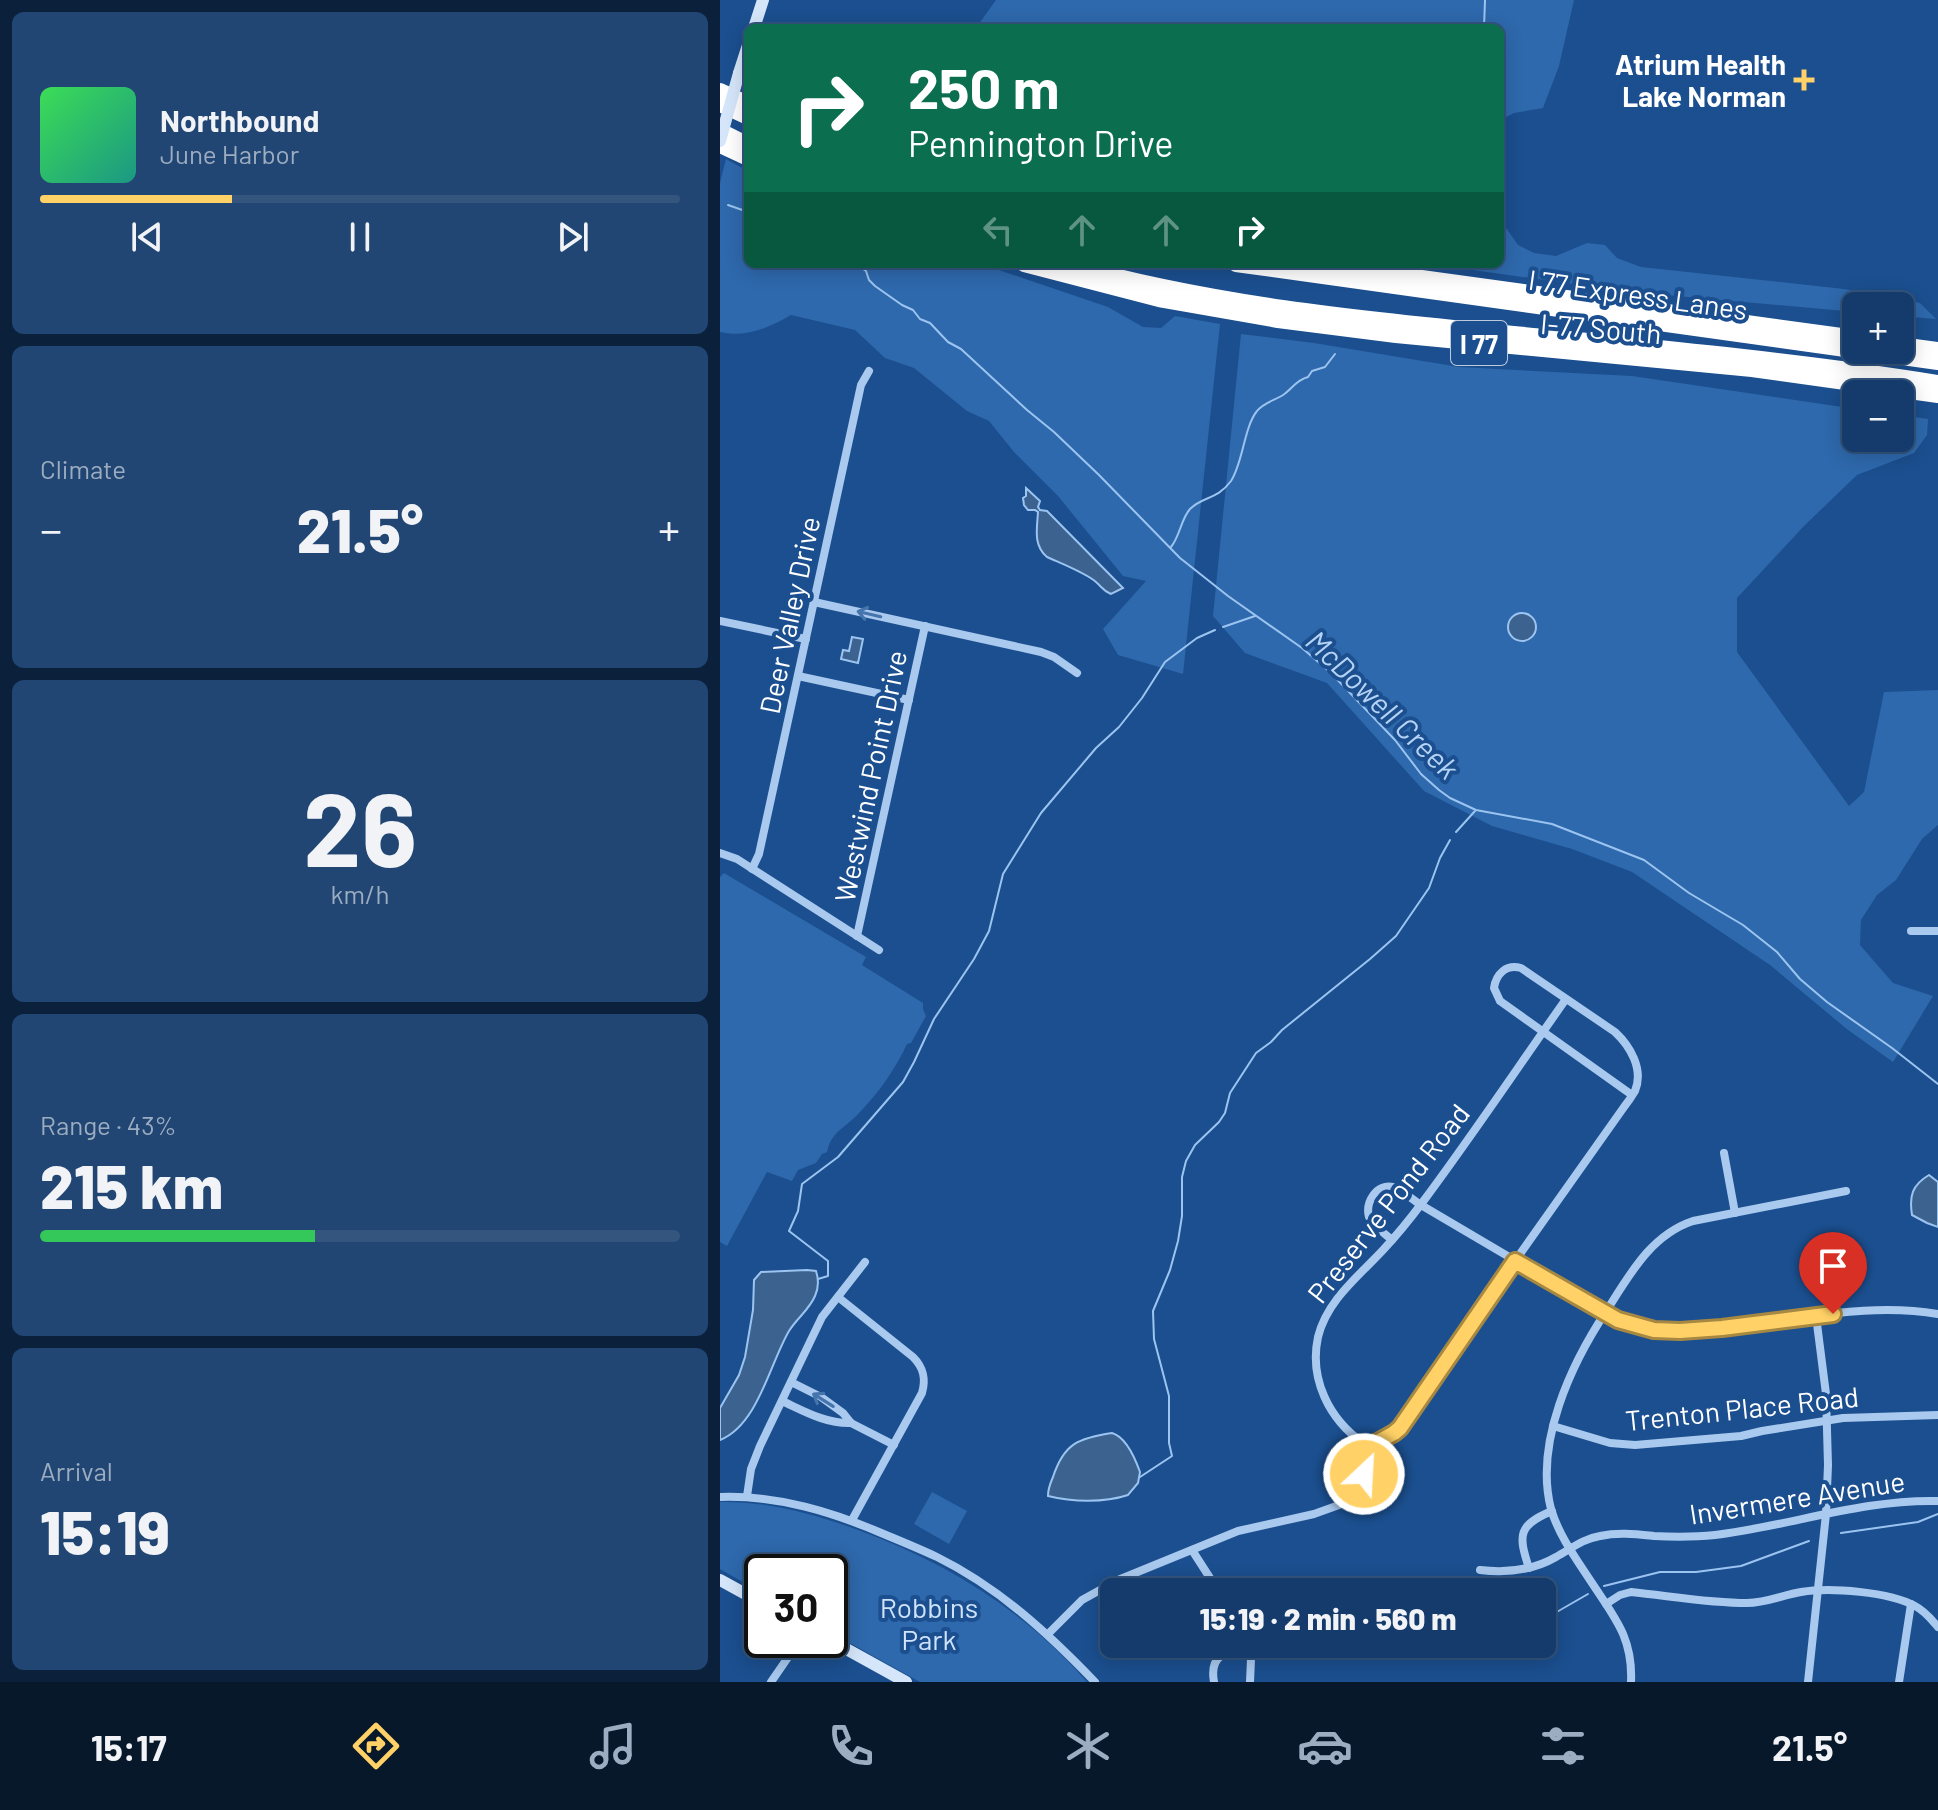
<!DOCTYPE html>
<meta charset="utf-8">
<style>
:root{--surface:#143b6b;--page:#214673;--text:#f1f3f6;--muted:#9dadc1;--line:#33557e;--accent:#ffd166}
body{margin:0;font-family:Barlow,sans-serif;background:var(--page);color:var(--text);height:100vh;display:flex;flex-direction:column;font-size:30px;white-space:nowrap}
*{box-sizing:border-box;margin:0}
p{font-size:26px;color:var(--muted)}
.icon{flex:none;width:44px;height:44px;fill:none;stroke:currentColor;stroke-width:2;stroke-linecap:round;stroke-linejoin:round}
.map{position:relative;flex:1;overflow:hidden}
.panel{display:flex;flex-direction:column;gap:12px;padding:12px;background:#0b203b;width:720px}
.panel>*{flex:none}
.guide{position:absolute;left:24px;top:24px;width:760px;height:244px;border-radius:12px;box-shadow:0 4px 20px #0003,0 0 0 2px var(--line);background:#0b6e4f;color:#fff;overflow:hidden}
.fabs{position:absolute;left:1122px;top:292px;display:grid;gap:16px}
.fabs a{display:grid;place-items:center;width:72px;height:72px;border-radius:12px;background:var(--surface);box-shadow:0 4px 20px #0003,0 0 0 2px var(--line);font-size:40px}
.speed{position:absolute;left:24px;top:1554px;display:flex;gap:16px;font-size:40px;font-weight:700;text-align:center}
.speed>*{display:grid;place-content:center;width:104px;height:104px;border-radius:50%;background:var(--surface);box-shadow:0 4px 20px #0003,0 0 0 2px var(--line);line-height:1}
.speed .limit{border:4px solid #111;border-radius:12px;background:#fff;color:#111}
.pin{position:absolute;display:grid;place-items:center;width:68px;height:68px;color:#fff;margin:-82px -34px;border-radius:50% 50% 50% 0;rotate:-45deg;box-shadow:0 0 8px #0007}
.pin .icon{rotate:45deg}
.me{position:absolute;width:88px;margin:-44px;rotate:25deg;stroke-linejoin:round;filter:drop-shadow(0 0 6px #0008)}
.turn{display:flex;align-items:center;gap:28px;height:168px;padding:0 32px;font-size:36px}
.turn .icon{width:104px;height:104px;stroke-width:2.5}
.turn b{display:block;font-size:56px;line-height:68px}
.lanes{display:flex;align-items:center;height:76px;padding:0 32px;background:#0003;justify-content:center;gap:40px;direction:ltr}
.lanes .off{opacity:.35}
.big{font-size:60px;font-weight:800;line-height:1.1}
.panel .widget{flex:1;display:flex;flex-direction:column;justify-content:center;gap:12px;min-width:0;padding:0 28px;border-radius:12px;background:var(--page)}
.panel .dial{align-items:center;gap:0}
.dial b{font-size:104px;line-height:1}
.song{display:flex;align-items:center;gap:24px}
.cover{width:96px;height:96px;border-radius:12px;background:linear-gradient(135deg,hsl(130 70% 55%),hsl(170 70% 35%))}
.played{height:8px;border-radius:4px;background:linear-gradient(90deg,var(--accent) 30%,var(--line) 30%)}
.keys{display:flex;justify-content:space-around;direction:ltr}
.heat{display:flex;justify-content:space-between;align-items:center;font-size:44px;direction:ltr}
.charge{height:12px;border-radius:6px;background:linear-gradient(90deg,#34c759 43%,var(--line) 0)}
.trip{position:absolute;left:380px;top:1578px;width:456px;height:80px;border-radius:12px;background:var(--surface);box-shadow:0 4px 20px #0003,0 0 0 2px var(--line);font-weight:800;line-height:80px;text-align:center}
.tabs{display:flex;height:128px;justify-content:space-around;align-items:center;background:#08182b;color:var(--muted)}
.tabs .icon{width:56px;height:56px}
.tabs .selected{color:var(--accent)}
.tabs b{font-size:36px;color:var(--text)}
main{display:flex;flex:1;min-height:0}
.map>svg:first-child{display:block}
.green{fill:#2e69ad}
.water{fill:#3c6290;stroke:#9cc4f0;stroke-width:2}
.lines{fill:none;stroke-linecap:round;stroke-linejoin:round}
.stream{stroke:#9cc4f0;stroke-width:2}
.street{stroke:#a9c9ee;stroke-width:8}
.secondary{stroke:#d6e6fa;stroke-width:12}
.highway{stroke:#fff;stroke-width:16}
.secondary-bridge{stroke:#d6e6fa;stroke-width:12}
.oneway{stroke:#4674ac}
.route-casing{stroke:#a68842;stroke-width:20}
.route{stroke:#ffd166;stroke-width:14}
.poi-dot{fill:#ffd166;stroke:#1b4f8f;stroke-width:3}
.labels{text-anchor:middle;dominant-baseline:central;stroke-width:8;stroke-linejoin:round;paint-order:stroke}
.shield{fill:#1b4f8f;stroke:#bbcadd;stroke-width:2}
.shield-label{font-size:26px;font-weight:bold;fill:#fff}
.poi-label{font-size:28px;font-weight:bold;fill:#fff;stroke:#1b4f8f;text-anchor:end}
.street-label{font-size:28px;fill:#fff;stroke:#1b4f8f}
.park-label{font-size:28px;fill:#cfe3fa;stroke:#1b4f8f}
.water-label{font-size:30px;font-style:italic;fill:#b5d3f5;stroke:#1b4f8f}
</style>
<main>
<section class="panel">
<div class="widget">
<div class="song"><i class="cover"></i><div><b>Northbound</b><p>June Harbor</p></div></div>
<div class="played"></div>
<div class="keys"><svg class="icon" aria-label="previous" viewBox="0 0 24 24"><path d="M18 5L8 12l10 7zM5 5v14"/></svg><svg class="icon" aria-label="pause" viewBox="0 0 24 24"><path d="M8 5v14M16 5v14"/></svg><svg class="icon" aria-label="next" viewBox="0 0 24 24"><path d="M6 5l10 7-10 7zM19 5v14"/></svg></div>
</div>
<div class="widget"><p>Climate</p>
<div class="heat"><a>−</a><b class="big">21.5°</b><a>+</a></div>
</div>
<div class="widget dial"><b>26</b><p>km/h</p></div>
<div class="widget"><p>Range · 43%</p><b class="big">215 km</b><div class="charge"></div></div>
<div class="widget"><p>Arrival</p><b class="big">15:19</b></div>
</section>
<div class="map">
<svg width="1218" height="1682" viewBox="0 0 1218 1682">
<rect width="100%" height="100%" fill="#1b4f8f"/>
<g class="green">
<path d="M276,0H854L839,66L823,108L794,113L780,120V28H256Z"/>
<path d="M6,159L28,171V264H261L388,307L423,327L441,328L455,316L500,324L463,674L398,655L383,629L426,581L403,576L338,496L294,452L269,421L247,411L194,368L165,358L135,330L71,315C49,328 25,338 0,332V183Z"/>
<path d="M780,219L798,245L814,253L836,256L867,243L885,245L897,258L921,267L1124,289L1200,303L1216,319L1180,316V306H1136V312L912,292L709,264H780Z"/>
<path d="M521,334L594,343L739,367L912,376L1136,409V438H1180V415L1208,419L1207,435L1194,453L1137,475L1084,526L1017,598V652L1129,806L1144,792L1164,692L1218,690V825L1202,839L1176,880L1157,895L1141,920L1140,945L1173,983L1213,996L1173,1062L1128,1030L1050,965L912,872L852,849L772,826L704,791L607,683L525,653L493,616Z"/>
<path d="M4,873L146,957L142,965L203,1003V1009L206,1016L191,1043L187,1044C176,1068 158,1094 139,1113C126,1128 112,1130 107,1152L102,1154L96,1163L78,1170L72,1181L47,1172L7,1246L0,1242V877Z"/>
<path d="M212,1492L247,1511L229,1544L194,1524Z"/>
<path d="M0,1502C47,1501 94,1514 138,1530C226,1562 305,1611 367,1682H200L110,1632V1572H42V1593L0,1569Z"/>
</g>
<g class="water">
<path d="M306,488L320,501L318,507L320,510L327,511L403,588L391,594C383,591 382,587 376,582C366,573 340,563 327,557C313,545 317,529 318,512L315,510H308L304,505L303,498L306,496Z"/>
<circle cx="802" cy="627" r="14"/>
<path d="M132,637L143,639L138,663L121,659L123,650L129,651Z"/>
<path d="M1209,1175L1218,1182V1227L1207,1223L1192,1215C1189,1196 1192,1185 1209,1175Z"/>
<path d="M87,1270L96,1271C99,1280 99,1287 95,1296C89,1310 77,1318 69,1331C50,1363 38,1425 0,1440V1408L19,1375L25,1357L33,1310L34,1280L41,1272Z"/>
<path d="M392,1433C406,1437 415,1458 420,1472L418,1483L408,1495C384,1503 352,1502 328,1496C328,1488 330,1484 333,1477C344,1443 359,1438 392,1433Z"/>
</g>
<g class="lines">
<g class="stream">
<path d="M764,28L765,0"/>
<path d="M8,205L28,212"/>
<path d="M136,264L146,271L149,280L155,286L182,305L193,310L200,319L210,323L228,342L241,349L307,410L334,432L379,475L460,558L508,596L582,648L610,672L675,740L701,774L719,790L730,798L756,810L832,824L924,860L969,893L1023,925L1057,952L1080,979L1107,1002L1172,1048L1218,1084"/>
<path d="M451,547C460,536 461,519 470,509C483,496 497,500 511,481C523,463 524,427 537,411C543,403 555,400 563,395C572,389 576,380 588,377L592,371L605,367L615,354"/>
<path d="M503,627L535,616"/>
<path d="M736,832L755,811"/>
<path d="M98,1279L108,1276V1261L69,1231L78,1211L82,1184L118,1157L183,1082L194,1062L214,1019L254,959L269,931L283,874L321,813L376,748L399,727L422,698L445,662L477,638L495,630"/>
<path d="M420,1477L452,1456L449,1443V1396L434,1339L433,1311L450,1270L458,1241L462,1216V1177L466,1161L475,1145L499,1122L505,1113L510,1093L536,1053L551,1042L562,1030L650,959L676,936L709,888L720,858L730,840"/>
<path d="M1121,1533L1198,1522L1218,1514"/>
<path d="M884,1586L940,1572H976L1021,1566L1089,1541"/>
<path d="M822,1615L835,1613L868,1594"/>
</g>
<g class="street">
<path d="M94,602L321,652L334,657L357,673"/>
<path d="M0,621L86,639"/>
<path d="M78,676L189,700"/>
<path d="M0,853L17,859L159,950"/>
<path d="M32,869L39,854L141,385L149,371"/>
<path d="M1191,931H1218"/>
<path d="M137,936L205,626"/>
<path d="M1004,1153L1015,1213"/>
<path d="M672,1240C664,1233 653,1226 649,1217C645,1202 657,1183 673,1187C682,1190 693,1200 701,1205L884,1313C934,1338 976,1331 1028,1324C1091,1317 1155,1303 1218,1314"/>
<path d="M118,1297L193,1357C204,1368 206,1379 202,1393L132,1520"/>
<path d="M71,1382L101,1397L123,1413L131,1423L174,1445"/>
<path d="M62,1401C84,1411 106,1424 131,1423"/>
<path d="M833,1426L890,1443L915,1445L1021,1436L1042,1431L1123,1418L1218,1415"/>
<circle cx="649" cy="1447" r="7"/>
<path d="M643,1443C609,1419 589,1379 598,1337C607,1300 639,1276 663,1250C677,1235 690,1219 702,1203C752,1136 798,1067 846,999"/>
<path d="M656,1443L674,1433L687,1418L795,1261L904,1107C908,1102 912,1096 915,1091C924,1069 910,1046 895,1032L801,968C786,964 776,974 774,988L780,1001L912,1095"/>
<path d="M27,1496L31,1469L40,1446L102,1317L145,1262"/>
<path d="M0,1497C58,1495 113,1512 166,1535C183,1542 200,1549 217,1557C278,1587 328,1633 375,1682"/>
<path d="M472,1550L499,1592"/>
<path d="M809,1568C798,1535 798,1525 832,1511"/>
<path d="M760,1570C786,1573 812,1571 836,1557C851,1549 862,1539 880,1536C898,1532 915,1534 934,1536C955,1537 975,1537 995,1535C1070,1526 1142,1499 1218,1501"/>
<path d="M886,1604L900,1595L911,1592C950,1596 989,1603 1027,1603C1046,1603 1063,1595 1081,1592C1110,1587 1170,1592 1195,1606C1205,1611 1211,1619 1218,1627"/>
<path d="M328,1634L362,1600L398,1580L518,1531L594,1514L619,1505L630,1496L640,1481L647,1466L649,1454"/>
<path d="M527,1644L531,1659L530,1682"/>
<path d="M51,1682L80,1640"/>
<path d="M494,1682C489,1655 505,1652 528,1647"/>
<path d="M911,1682C913,1638 895,1618 872,1583C857,1560 839,1536 831,1509C814,1443 851,1364 887,1310C910,1274 931,1235 973,1221L1126,1191"/>
<path d="M1088,1682L1106,1514L1108,1465L1106,1394L1096,1316"/>
<path d="M1179,1682L1191,1604"/>
</g>
<g class="secondary">
<path d="M34,28L43,0"/>
<path d="M19,73L28,45"/>
<path d="M0,1580L42,1603"/>
<path d="M110,1640L186,1682"/>
</g>
<g class="highway">
<path d="M0,91L28,104"/>
<path d="M0,104L28,117"/>
<path d="M0,131L28,145"/>
<path d="M0,145L28,158"/>
<path d="M304,264L439,299L558,320L676,335L1032,369L1218,395"/>
<path d="M348,264C491,304 637,319 784,333C929,347 1074,360 1218,383"/>
<path d="M516,264L1218,362"/>
<path d="M600,264L1136,338"/>
<path d="M1180,345L1218,350"/>
</g>
<path class="secondary-bridge" d="M0,141L19,73"/>
</g>
<defs><path id="oneway-shaft" d="M-6 0H5M1.5-3L5.5 0L1.5 3" fill="none" stroke-width="1.6" stroke-linecap="round" stroke-linejoin="round" transform="scale(2)"/></defs>
<g class="oneway">
<use href="#oneway-shaft" transform="translate(149 614) rotate(-167)"/>
<use href="#oneway-shaft" transform="translate(103 1400) rotate(-148)"/>
</g>
<g class="lines">
<g class="route-casing">
<path id="route" d="M644,1474L649,1454L655,1451L656,1443L674,1433L680,1428L795,1261L898,1320L934,1330L960,1331L1002,1328L1113,1314"/>
</g>
<use href="#route" class="route"/>
</g>
<path class="poi-dot" d="M1080 68h8v8h8v8h-8v8h-8v-8h-8v-8h8z"/>
<g class="labels">
<rect class="shield" x="731" y="321" width="56" height="44" rx="6"/>
<g class="shield-label">
<text x="759" y="343">I 77</text>
</g>
<g class="poi-label">
<text x="1066" y="64">Atrium Health<tspan x="1066" dy="32">Lake Norman</tspan></text>
</g>
<g class="street-label">
<text transform="translate(918 294) rotate(8)">I 77 Express Lanes</text>
<text transform="translate(881 328) rotate(5)">I-77 South</text>
<text transform="translate(69 615) rotate(-78)">Deer Valley Drive</text>
<text transform="translate(150 776) rotate(-78)">Westwind Point Drive</text>
<text transform="translate(668 1203) rotate(-52)">Preserve Pond Road</text>
<text transform="translate(1022 1408) rotate(-6)">Trenton Place Road</text>
<text transform="translate(1077 1497) rotate(-9)">Invermere Avenue</text>
</g>
<g class="park-label">
<text x="209" y="1607">Robbins<tspan x="209" dy="32">Park</tspan></text>
</g>
<g class="water-label">
<text transform="translate(663 704) rotate(44)">McDowell Creek</text>
</g>
</g>
</svg>
<div class="fabs">
<a>+</a>
<a>−</a>
</div>
<div class="speed"><div class="limit">30</div></div>
<div class="pin" style="left:1113px;top:1314px;background:#d93025"><svg class="icon" aria-label="arrive" viewBox="0 0 24 24"><path d="M6 21V4h12l-3 4 3 4H6"/></svg></div>
<svg class="me" style="left:644px;top:1474px" viewBox="-20 -20 40 40"><circle r="17" fill="#ffd166" stroke="#fff" stroke-width="3"/><path d="M0-11L8 9 0 5-8 9z" fill="#fff"/></svg>
<div class="trip">15:19 · 2 min · 560 m</div>
<div class="guide">
<div class="turn"><svg class="icon" aria-label="right" viewBox="0 0 24 24"><path d="M7 20v-9h11M14 6l5 5-5 5"/></svg><div><b>250 m</b>Pennington Drive</div></div>
<div class="lanes"><svg class="icon off" aria-label="left" viewBox="0 0 24 24"><path d="M17 20v-9H6M10 6l-5 5 5 5"/></svg><svg class="icon off" aria-label="ahead" viewBox="0 0 24 24"><path d="M12 20V5M6 11l6-6 6 6"/></svg><svg class="icon off" aria-label="ahead" viewBox="0 0 24 24"><path d="M12 20V5M6 11l6-6 6 6"/></svg><svg class="icon" aria-label="right" viewBox="0 0 24 24"><path d="M7 20v-9h11M14 6l5 5-5 5"/></svg></div>
</div>
</div>
</main>
<nav class="tabs">
<b>15:17</b>
<svg class="icon selected" aria-label="directions" viewBox="0 0 24 24"><path d="M12 3l9 9-9 9-9-9zM9 14v-3h6M13 9l2 2-2 2"/></svg>
<svg class="icon" aria-label="music" viewBox="0 0 24 24"><path d="M9 18V5l10-2v13"/><circle cx="6" cy="18" r="3"/><circle cx="16" cy="16" r="3"/></svg>
<svg class="icon" aria-label="phone" viewBox="0 0 24 24"><path d="M5 4h4l2 5-3 2q2 4 5 5l2-3 5 2v4C11 20 4 13 5 4z"/></svg>
<svg class="icon" aria-label="climate" viewBox="0 0 24 24"><path d="M12 3v18M4 7l16 10M4 17L20 7"/></svg>
<svg class="icon" aria-label="car" viewBox="0 0 24 24"><path d="M5 17H2v-5l4-1 3-4h7l3 4 3 1v5h-3M9 17h6M6 11h13"/><circle cx="7" cy="17" r="2"/><circle cx="17" cy="17" r="2"/></svg>
<svg class="icon" aria-label="filters" viewBox="0 0 24 24"><path d="M4 7h16M4 17h16"/><circle cx="9" cy="7" r="2"/><circle cx="15" cy="17" r="2"/></svg>
<b>21.5°</b>
</nav>
